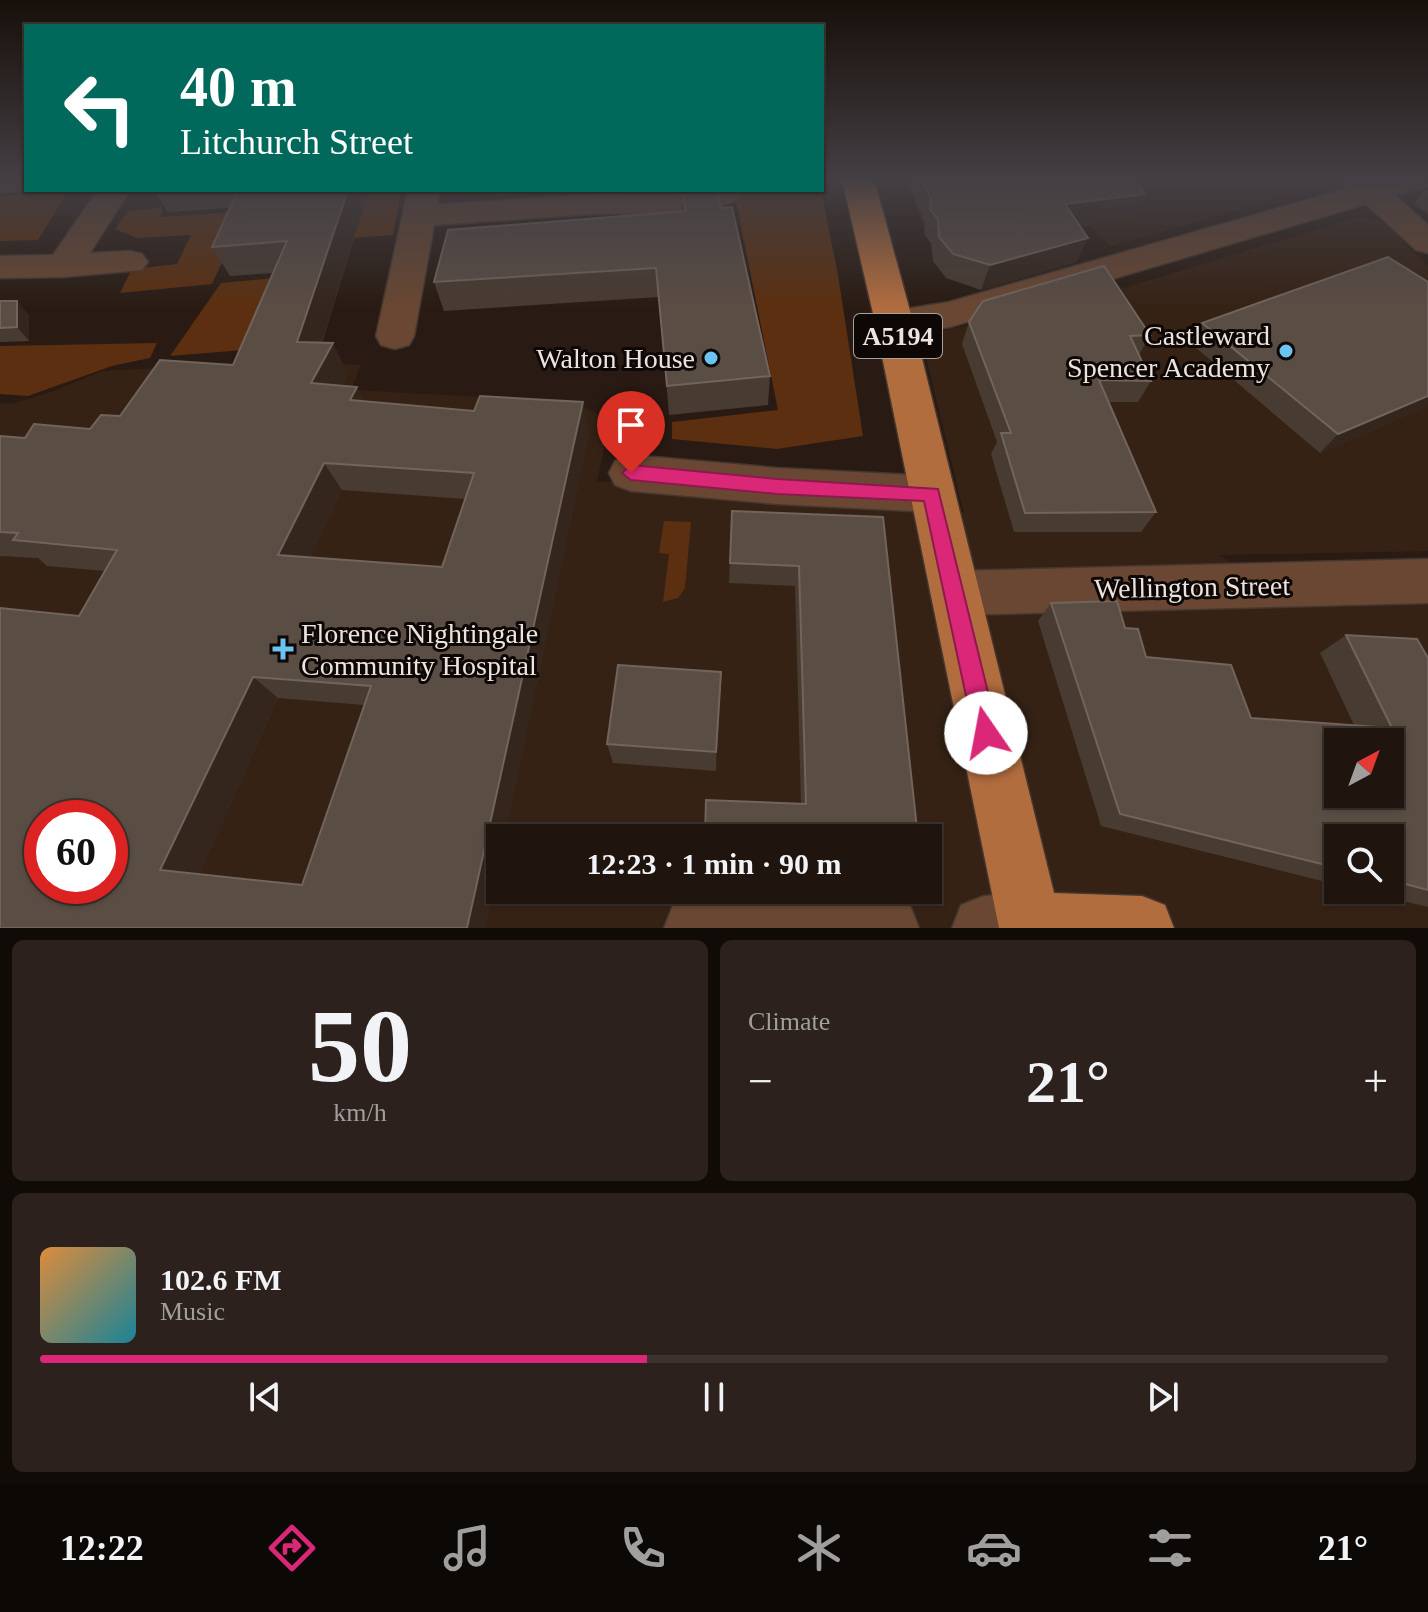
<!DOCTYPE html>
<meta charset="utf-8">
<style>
:root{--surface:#1f140e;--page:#2c211c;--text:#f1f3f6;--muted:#a19e9e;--line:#3c332e;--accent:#db2777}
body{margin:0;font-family:"Times New Roman",serif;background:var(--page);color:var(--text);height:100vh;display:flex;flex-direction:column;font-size:30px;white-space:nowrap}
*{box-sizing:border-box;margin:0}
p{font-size:26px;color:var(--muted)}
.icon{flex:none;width:44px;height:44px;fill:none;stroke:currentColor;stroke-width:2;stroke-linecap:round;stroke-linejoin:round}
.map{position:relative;height:928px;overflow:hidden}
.panel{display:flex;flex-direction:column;gap:12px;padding:12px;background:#110b08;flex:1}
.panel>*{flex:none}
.guide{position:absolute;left:24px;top:24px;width:800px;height:168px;border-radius:0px;box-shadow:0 2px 6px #0004,0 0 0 2px var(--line);background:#00695c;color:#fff;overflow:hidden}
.needle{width:52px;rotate:41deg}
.buttons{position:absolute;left:1324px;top:728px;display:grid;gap:16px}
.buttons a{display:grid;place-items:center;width:80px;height:80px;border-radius:0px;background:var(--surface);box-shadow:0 2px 6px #0004,0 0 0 2px var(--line);font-size:40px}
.speed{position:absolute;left:24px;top:800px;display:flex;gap:16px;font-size:40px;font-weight:700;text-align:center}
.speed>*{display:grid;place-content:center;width:104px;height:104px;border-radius:50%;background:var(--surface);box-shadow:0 2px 6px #0004,0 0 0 2px var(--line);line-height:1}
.speed .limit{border:12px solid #d22;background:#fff;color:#111}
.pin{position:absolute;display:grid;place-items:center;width:68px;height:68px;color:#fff;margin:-82px -34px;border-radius:50% 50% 50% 0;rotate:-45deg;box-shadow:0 0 8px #0007}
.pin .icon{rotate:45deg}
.me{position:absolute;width:88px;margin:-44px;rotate:348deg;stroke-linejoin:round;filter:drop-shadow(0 0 6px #0008)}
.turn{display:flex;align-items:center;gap:28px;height:168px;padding:0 24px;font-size:36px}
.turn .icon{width:104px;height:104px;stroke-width:2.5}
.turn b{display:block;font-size:56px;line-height:68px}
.big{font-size:60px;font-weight:600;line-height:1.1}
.panel .widget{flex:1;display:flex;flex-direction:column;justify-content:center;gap:12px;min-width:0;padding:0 28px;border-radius:12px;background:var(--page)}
.panel .dial{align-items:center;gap:0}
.dial b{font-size:104px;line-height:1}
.song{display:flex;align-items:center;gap:24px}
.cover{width:96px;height:96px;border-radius:12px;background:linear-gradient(135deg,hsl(30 70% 55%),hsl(190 70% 35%))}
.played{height:8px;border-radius:4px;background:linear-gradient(90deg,var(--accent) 45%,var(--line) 45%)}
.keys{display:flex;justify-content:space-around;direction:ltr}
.heat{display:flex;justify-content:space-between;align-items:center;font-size:44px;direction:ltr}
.panel .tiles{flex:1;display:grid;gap:12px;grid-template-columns:1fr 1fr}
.widget:last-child{grid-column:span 2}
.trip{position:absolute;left:486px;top:824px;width:456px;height:80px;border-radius:0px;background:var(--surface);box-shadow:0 2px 6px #0004,0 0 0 2px var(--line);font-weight:600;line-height:80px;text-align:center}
.dock{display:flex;height:128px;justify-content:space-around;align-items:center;background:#0c0806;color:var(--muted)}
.dock .icon{width:56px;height:56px}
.dock .active{color:var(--accent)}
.dock b{font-size:36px;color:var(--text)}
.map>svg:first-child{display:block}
.built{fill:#352215;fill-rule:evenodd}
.green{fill:#5b2f0f}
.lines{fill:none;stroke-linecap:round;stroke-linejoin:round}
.minor-casing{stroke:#44372f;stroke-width:3}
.major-casing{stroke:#44372f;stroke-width:3}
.minor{fill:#694732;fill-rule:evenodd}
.major{fill:#b26d3f;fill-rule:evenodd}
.wall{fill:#483b31;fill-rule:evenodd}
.shaded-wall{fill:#34261d}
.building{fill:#5a4d44;stroke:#71645c;stroke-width:2;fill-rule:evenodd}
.route{fill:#db2777;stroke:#8e194d;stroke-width:2}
.poi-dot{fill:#6ac3f1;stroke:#0d0705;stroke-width:3}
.labels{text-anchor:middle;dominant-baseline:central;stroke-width:6;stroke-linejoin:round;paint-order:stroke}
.shield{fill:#0d0705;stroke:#aaa19d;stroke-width:2}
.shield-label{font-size:26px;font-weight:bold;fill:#ede3de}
.poi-label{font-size:28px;fill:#ede3de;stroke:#0d0705;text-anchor:end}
.street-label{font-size:28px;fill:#ede3de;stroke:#0d0705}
</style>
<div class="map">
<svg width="1428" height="928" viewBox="0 0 1428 928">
<rect width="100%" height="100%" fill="#291b13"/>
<g class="built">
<path d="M904,179H1340L1342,181L1111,246L1090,226L1072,229L924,227Z"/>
<path d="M1358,217H1369L1384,223L1428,266V551L1219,555L1277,591L1428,589V928H0V403L12,404L51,392L103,371L282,361L361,365L351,390L575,402L610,421L597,481L964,513L921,336L1107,293ZM1338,742H1390V794H1338ZM42,818H110V886H42ZM500,838H928V890H500ZM1338,838H1390V890H1338Z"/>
</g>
<g class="green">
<path d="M738,190H821L838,275L863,436L777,449L672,439V422L778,410L734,192Z"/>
<path d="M68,191L38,240L0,241V196Z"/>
<path d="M401,192L393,235L229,247L212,284L120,293L132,269L177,264L191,235L138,238L115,229L128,211L162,207L161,217L225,213L231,207Z"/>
<path d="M340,272L267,348L170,356L221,283Z"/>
<path d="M157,343L150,358L112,366L28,396L0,394V346Z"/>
<path d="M664,521L691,522L685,588L678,598L663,602L669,554L659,553Z"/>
</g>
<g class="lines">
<g class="minor-casing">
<g id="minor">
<path d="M1342,179H1428L1426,186L1395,195L1428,225V253L1416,250L1366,204L950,327L894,335L881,331L875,322L881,313L949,302L1349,188Z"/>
<path d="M98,190H130L90,253L130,251L142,254L148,262L142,270L63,277L0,278V256L53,255Z"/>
<path d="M408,190H440L437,205L591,194L663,195L746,190L741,197L728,204L682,213L591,214L434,225L414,336L409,345L395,349L381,345L376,336Z"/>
<path d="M631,455L777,468L932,476L948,481L955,494L948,507L932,512L777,504L631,491L615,485L609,473L615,461Z"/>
<path d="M1428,559V603L955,615L937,609L930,593L937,577L955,571Z"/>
<path d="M1030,892L1053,901L1062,924L1061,928H952L961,905L984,896Z"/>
<path d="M696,896H887L910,905L919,928H664L673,905Z"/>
</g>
</g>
<g class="major-casing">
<path id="major" d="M842,179H874L913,322L1054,893L1142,896L1165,905L1174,928H999L875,322Z"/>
</g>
<use href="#minor" class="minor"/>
<use href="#major" class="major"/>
</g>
<g class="wall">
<path d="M0,179H26V190H62L0,194Z"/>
<path d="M906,179H1134V218L1079,225L1077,262L981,290L946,278L933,261L931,243L924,234L925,223Z"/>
<path d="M154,190H369L322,343L348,373L341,386L364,402L589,431L504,838H500V855L485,928H0L79,616L105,571L47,566L38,558L0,556V436L25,438L90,429L233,365L273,273L230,276L212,247L229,208L168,212ZM342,490L465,499L442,567L310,557ZM278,698L364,705L302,885L199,874Z"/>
<path d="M677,190H716L770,376L768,405L669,415L659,297L444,311L434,282L682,211L681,191H677Z"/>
<path d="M1428,190V214L1413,204L1424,191Z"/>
<path d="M1428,282V406L1320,453L1189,342L1202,323Z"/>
<path d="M0,301L29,315V341L0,342Z"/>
<path d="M969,322L1150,335L1139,355L1151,381L1138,402H1108L1156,512L1141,532H1014L991,454L997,442L962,344Z"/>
<path d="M732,511L883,517L918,838L801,804L795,586L729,583Z"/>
<path d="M1051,603L1125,628L1146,657L1251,718L1354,725L1320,653L1346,635L1428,658V907L1358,890H1390V838H1338V885L1101,826L1038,621Z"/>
<path d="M720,694L716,771L613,763L607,744Z"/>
</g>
<g class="shaded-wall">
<path d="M348,190H369L313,371L297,342Z"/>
<path d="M1145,194L1134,218L1056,228L1065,204Z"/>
<path d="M1088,238L1077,262L981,290L990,265Z"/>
<path d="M17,301L29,315V341L17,327Z"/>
<path d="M333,343L348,373L328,412L311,383Z"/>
<path d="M357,387L372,416L350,400Z"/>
<path d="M1428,396V406L1320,453L1338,434Z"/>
<path d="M583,402L589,431L504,838H500V855L485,928H467Z"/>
<path d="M324,463L342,490L300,580L278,555Z"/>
<path d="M721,672L720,694L716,771V752Z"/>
<path d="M253,677L278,698L195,883L160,870Z"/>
</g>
<g class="building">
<path d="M922,179H1134L1145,194L1065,204L1088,238L990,265L953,254L939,237L938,219L930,210L931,199Z"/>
<path d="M238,190H348L297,342L333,343L311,383L357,387L350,400L474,411L480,396L583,402L467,928H0V608L79,616L117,550L13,540L18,533L0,532V436L25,438L34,424L90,429L101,415L120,416L160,360L233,365L287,241L212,247ZM324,463L474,473L442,567L278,555ZM253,677L371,686L302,885L160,870ZM42,818H110V886H42Z"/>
<path d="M681,190H716L721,208L732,207L770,376L667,386L656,268L434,282L448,230L686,211Z"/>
<path d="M1388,257L1428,282V396L1338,434L1202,323Z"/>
<path d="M1104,266L1150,335L1130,336L1151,381L1099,380L1156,512L1025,513L1001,433H1011L969,322L983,301Z"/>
<path d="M0,301H17V327L0,328Z"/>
<path d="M732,511L883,517L918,838H705L706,800L806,804L799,566L730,563Z"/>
<path d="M1117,601L1125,628L1138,629L1146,657L1231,665L1251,718L1392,728L1346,635L1417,639L1428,658V890L1390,880V838H1338V868L1120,814L1051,603ZM1338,742H1390V794H1338Z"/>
<path d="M618,665L721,672L716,752L607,744Z"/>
</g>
<linearGradient id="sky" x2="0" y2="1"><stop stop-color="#170f0a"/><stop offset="0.58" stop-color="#433f44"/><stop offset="1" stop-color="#433f44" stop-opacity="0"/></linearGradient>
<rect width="1428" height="309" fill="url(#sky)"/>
<path class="route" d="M631,465L777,479L938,489L998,733L994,741L986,745L978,741L974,733L924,501L777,494L631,480L622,473Z"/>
<g class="poi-dot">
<circle cx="1286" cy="351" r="8"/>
<circle cx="711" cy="358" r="8"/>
<path d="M279 637h8v8h8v8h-8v8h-8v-8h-8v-8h8z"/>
</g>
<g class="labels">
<rect class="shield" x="854" y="314" width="88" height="44" rx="6"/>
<g class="shield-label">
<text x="898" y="336">A5194</text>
</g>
<g class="poi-label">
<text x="1270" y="335">Castleward<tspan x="1270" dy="32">Spencer Academy</tspan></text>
<text x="695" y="358">Walton House</text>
<text x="301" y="633" text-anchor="start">Florence Nightingale<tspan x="301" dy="32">Community Hospital</tspan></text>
</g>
<g class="street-label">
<text transform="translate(1192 587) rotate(-1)">Wellington Street</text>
</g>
</g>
</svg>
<div class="buttons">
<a><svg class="needle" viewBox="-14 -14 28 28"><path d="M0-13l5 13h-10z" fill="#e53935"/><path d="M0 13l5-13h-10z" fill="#a19e9e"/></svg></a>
<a><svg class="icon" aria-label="search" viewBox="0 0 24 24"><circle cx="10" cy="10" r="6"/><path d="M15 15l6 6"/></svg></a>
</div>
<div class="speed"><div class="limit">60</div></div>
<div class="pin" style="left:631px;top:473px;background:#d93025"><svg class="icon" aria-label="arrive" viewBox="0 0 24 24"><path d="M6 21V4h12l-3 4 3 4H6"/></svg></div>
<svg class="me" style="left:986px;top:733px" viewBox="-20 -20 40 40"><circle r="19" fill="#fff"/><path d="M0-13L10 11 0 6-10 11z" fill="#db2777"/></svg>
<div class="trip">12:23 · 1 min · 90 m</div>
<div class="guide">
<div class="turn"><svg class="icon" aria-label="left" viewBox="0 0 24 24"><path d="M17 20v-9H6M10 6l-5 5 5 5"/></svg><div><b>40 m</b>Litchurch Street</div></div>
</div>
</div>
<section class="panel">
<div class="tiles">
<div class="widget dial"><b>50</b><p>km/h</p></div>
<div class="widget"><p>Climate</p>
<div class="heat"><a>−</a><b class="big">21°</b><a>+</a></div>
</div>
<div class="widget">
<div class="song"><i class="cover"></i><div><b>102.6 FM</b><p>Music</p></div></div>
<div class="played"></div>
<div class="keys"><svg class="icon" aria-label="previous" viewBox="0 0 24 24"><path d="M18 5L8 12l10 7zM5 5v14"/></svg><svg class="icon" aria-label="pause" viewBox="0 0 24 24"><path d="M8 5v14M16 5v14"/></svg><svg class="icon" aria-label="next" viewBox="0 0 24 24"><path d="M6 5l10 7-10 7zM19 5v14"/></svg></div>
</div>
</div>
</section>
<nav class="dock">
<b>12:22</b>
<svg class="icon active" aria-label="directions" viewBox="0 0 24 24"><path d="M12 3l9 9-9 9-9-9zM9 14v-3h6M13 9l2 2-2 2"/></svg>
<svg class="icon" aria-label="music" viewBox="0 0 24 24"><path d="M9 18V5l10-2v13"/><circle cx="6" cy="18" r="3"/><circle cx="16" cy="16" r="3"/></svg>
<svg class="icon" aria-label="phone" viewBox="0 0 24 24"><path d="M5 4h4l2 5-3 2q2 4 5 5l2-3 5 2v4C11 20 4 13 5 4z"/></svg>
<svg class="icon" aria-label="climate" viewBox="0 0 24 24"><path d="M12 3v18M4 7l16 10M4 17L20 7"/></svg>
<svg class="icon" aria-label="car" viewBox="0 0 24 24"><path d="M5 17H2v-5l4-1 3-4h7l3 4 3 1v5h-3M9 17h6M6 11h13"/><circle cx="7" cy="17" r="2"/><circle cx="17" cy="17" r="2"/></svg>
<svg class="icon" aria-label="filters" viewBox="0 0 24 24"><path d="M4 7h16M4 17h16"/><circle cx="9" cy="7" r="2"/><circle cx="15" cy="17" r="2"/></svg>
<b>21°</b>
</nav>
